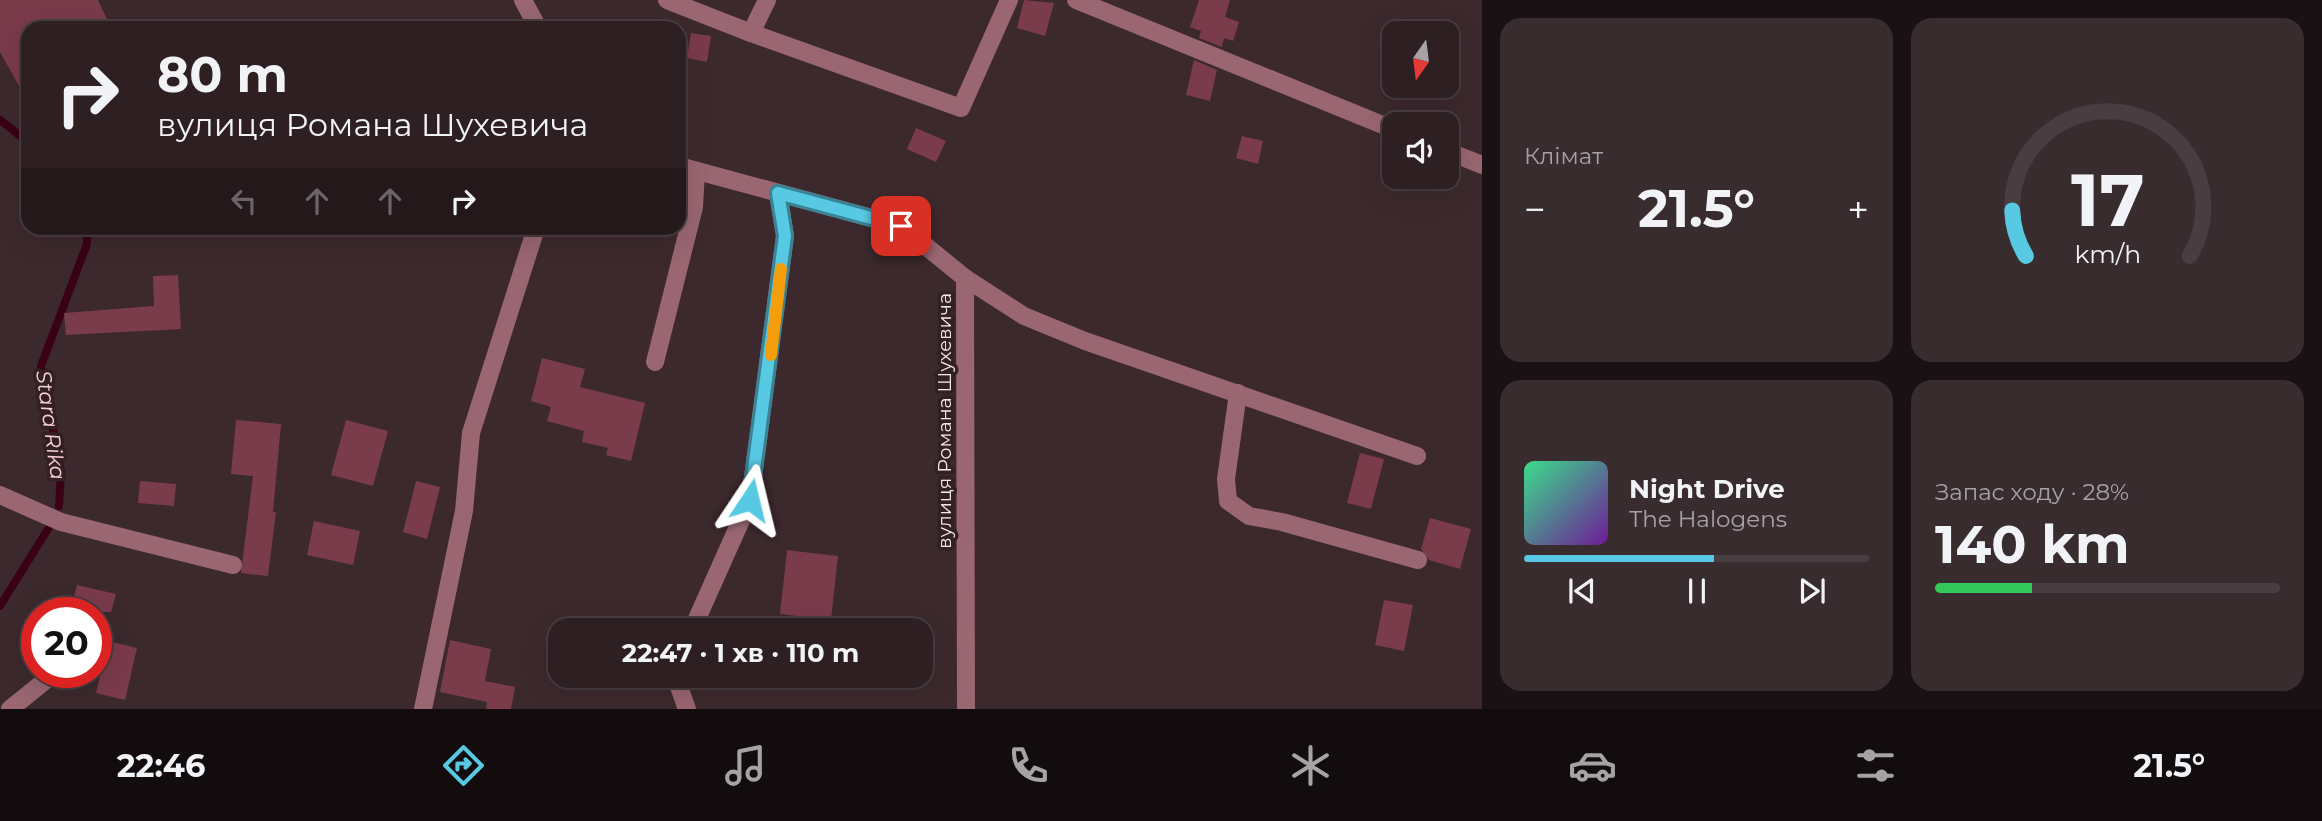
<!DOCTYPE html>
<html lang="uk">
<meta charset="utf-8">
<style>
:root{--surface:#2d1f22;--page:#392c2f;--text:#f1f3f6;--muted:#a7a2a5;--line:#483d40;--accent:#58c9e3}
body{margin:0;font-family:Montserrat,sans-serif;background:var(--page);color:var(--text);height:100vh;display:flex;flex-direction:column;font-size:26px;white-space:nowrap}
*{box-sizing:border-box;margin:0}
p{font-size:23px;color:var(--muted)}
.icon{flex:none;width:38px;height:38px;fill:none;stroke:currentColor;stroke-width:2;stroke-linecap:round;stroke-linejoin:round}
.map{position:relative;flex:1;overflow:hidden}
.side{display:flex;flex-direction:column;gap:18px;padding:18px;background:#191113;width:840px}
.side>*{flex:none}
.guide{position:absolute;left:21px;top:21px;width:665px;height:214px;border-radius:21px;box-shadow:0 7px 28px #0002,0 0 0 2px var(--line);background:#2d1f22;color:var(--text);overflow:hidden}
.needle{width:46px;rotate:194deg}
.fabs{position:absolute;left:1382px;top:21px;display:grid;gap:14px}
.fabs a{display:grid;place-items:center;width:77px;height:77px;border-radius:14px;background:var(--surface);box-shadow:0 7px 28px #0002,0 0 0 2px var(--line);font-size:35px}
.speed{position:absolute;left:21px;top:597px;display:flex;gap:14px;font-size:35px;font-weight:700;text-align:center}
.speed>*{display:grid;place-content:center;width:91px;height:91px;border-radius:50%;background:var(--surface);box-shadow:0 7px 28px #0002,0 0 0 2px var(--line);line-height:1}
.speed .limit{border:10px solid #d22;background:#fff;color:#111}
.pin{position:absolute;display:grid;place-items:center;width:60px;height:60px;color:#fff;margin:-30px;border-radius:14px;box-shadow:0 4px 10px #0006}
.me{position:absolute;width:77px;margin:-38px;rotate:10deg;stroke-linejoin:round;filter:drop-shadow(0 0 5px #0008)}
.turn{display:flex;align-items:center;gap:24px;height:147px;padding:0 21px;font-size:32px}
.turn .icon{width:91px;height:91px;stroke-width:2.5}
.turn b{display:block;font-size:49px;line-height:60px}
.lanes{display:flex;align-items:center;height:66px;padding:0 21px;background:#0003;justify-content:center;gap:35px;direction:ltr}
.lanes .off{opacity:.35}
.big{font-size:52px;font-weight:700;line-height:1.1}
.side .widget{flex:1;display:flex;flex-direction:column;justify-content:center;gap:10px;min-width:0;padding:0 24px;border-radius:21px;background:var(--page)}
.side .dial{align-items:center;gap:0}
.dial svg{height:182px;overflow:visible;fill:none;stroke:var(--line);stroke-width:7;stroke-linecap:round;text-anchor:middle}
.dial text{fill:var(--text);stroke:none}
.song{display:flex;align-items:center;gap:21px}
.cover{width:84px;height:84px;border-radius:10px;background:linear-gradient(135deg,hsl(150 70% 55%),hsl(280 70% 35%))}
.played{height:7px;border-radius:4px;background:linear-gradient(90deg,var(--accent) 55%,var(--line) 55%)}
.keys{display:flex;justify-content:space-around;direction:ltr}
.heat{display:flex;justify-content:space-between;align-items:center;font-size:38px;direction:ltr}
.charge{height:10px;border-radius:5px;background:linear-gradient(90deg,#34c759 28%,var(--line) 0)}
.side .tiles{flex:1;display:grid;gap:18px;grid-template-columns:repeat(2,1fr)}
.trip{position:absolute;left:548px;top:618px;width:385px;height:70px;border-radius:21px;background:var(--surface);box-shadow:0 7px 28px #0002,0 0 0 2px var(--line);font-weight:700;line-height:70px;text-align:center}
.menu{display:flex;height:112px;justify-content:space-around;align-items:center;background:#120c0e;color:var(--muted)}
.menu .icon{width:49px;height:49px}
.menu .selected{color:var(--accent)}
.menu b{font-size:32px;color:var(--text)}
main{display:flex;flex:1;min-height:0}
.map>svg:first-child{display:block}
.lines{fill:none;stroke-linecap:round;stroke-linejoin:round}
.stream{stroke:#3a0016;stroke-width:8}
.building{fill:#7a3b4b}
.minor{stroke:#996671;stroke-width:18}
.route-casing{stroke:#398394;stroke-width:18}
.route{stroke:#58c9e3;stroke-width:12}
.slow{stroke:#f59e0b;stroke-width:12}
.labels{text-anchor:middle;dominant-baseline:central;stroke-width:7;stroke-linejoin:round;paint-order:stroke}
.street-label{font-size:19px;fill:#f4e7ea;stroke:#322023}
.water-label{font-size:21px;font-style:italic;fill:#fbd1d9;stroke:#322023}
</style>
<main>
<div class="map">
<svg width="1482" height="709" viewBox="0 0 1482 709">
<rect width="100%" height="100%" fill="#3c292d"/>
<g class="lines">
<g class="stream">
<path d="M0,120L28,142"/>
<path d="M59,506L61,472L41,366L87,244V228"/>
<path d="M0,606L48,529"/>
</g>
</g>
<g class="building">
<path d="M0,0H98L111,28H28V102L0,52Z"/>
<path d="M1024,0L1054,3L1045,36L1017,28Z"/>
<path d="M1199,0H1230L1225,17L1239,22L1233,41L1224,38L1222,47L1199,38L1201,31L1190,27Z"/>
<path d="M691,33L711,36L707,62L687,58Z"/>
<path d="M1194,60L1217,70L1210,101L1186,95Z"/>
<path d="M916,128L946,141L936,162L907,149Z"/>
<path d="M1242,136L1263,141L1258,164L1236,158Z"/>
<path d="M178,275L181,329L66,335L64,313L154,306L153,276Z"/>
<path d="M542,358L585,369L580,387L645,403L631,461L606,455L608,448L582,442L584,431L547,421L551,407L531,401Z"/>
<path d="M236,420L281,424L273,512H276L268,576L241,573L253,476L231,474Z"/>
<path d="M346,420L388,431L373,486L331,475Z"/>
<path d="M1360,453L1384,459L1371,509L1347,503Z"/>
<path d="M140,481L176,484L174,506L138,503Z"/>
<path d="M416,481L440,487L427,539L403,532Z"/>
<path d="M1430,518L1471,529L1460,569L1429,560L1421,549Z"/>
<path d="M314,521L360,531L353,565L307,555Z"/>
<path d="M787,550L838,556L831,620L780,614Z"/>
<path d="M77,585L116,594L111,612H70Z"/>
<path d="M1384,600L1413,605L1404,651L1375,645Z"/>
<path d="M450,640L491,649L485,681L515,687L511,709H486L487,702L440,692Z"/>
<path d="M108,641L137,648L125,700L96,693Z"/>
</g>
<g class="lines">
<g class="minor">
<path d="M523,0L538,28"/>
<path d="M667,0L751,33L767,0"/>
<path d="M1076,0L1395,130"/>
<path d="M751,33L961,108L1009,0"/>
<path d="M1447,151L1482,165"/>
<path d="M679,166L901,226L965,278L1024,316L1085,341L1417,456"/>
<path d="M965,278L966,709"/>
<path d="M655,362L694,207L696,171"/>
<path d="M1238,393L1226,479L1228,501L1249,516L1282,522L1418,560"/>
<path d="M0,495L61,522L233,565"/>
<path d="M692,630L750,500L785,236L778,193"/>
<path d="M678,676V684L687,709"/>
<path d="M10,709L56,672"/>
<path d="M423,709L464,511L471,433L536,228"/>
</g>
</g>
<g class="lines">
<g class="route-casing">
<path id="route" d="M750,500L785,236L778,193L901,226"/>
</g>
<use href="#route" class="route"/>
<path class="slow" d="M771,355L781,269"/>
</g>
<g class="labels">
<g class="street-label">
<text transform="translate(944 421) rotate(-90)">вулиця Романа Шухевича</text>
</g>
<g class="water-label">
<text transform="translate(51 425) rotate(82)">Stara Rika</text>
</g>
</g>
</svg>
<div class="fabs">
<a><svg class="needle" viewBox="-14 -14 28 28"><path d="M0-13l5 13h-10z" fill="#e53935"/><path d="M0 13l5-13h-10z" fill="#a7a2a5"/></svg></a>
<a><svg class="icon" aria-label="sound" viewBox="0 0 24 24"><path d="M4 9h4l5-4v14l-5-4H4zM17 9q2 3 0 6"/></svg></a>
</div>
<div class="speed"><div class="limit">20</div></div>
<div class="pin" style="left:901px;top:226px;background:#d93025"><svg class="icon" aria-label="arrive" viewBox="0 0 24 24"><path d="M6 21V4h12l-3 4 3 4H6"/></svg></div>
<svg class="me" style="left:750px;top:500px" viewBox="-20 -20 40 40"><path d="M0-17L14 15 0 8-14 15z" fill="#58c9e3" stroke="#fff" stroke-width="4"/></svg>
<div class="trip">22:47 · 1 хв · 110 m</div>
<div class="guide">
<div class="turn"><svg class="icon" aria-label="right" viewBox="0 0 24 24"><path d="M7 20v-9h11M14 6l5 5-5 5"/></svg><div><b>80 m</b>вулиця Романа Шухевича</div></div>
<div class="lanes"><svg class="icon off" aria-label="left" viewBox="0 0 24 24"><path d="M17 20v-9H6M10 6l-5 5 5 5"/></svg><svg class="icon off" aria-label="ahead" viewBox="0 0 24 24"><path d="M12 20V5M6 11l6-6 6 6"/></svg><svg class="icon off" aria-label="ahead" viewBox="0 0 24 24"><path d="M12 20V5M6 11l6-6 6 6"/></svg><svg class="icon" aria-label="right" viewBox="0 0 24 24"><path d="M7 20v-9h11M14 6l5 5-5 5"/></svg></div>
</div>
</div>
<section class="side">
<div class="tiles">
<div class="widget"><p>Клімат</p>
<div class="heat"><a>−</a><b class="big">21.5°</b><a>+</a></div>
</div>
<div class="widget dial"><svg viewBox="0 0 100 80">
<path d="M14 69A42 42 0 1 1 86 69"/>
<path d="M14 69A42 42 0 0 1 8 49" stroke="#58c9e3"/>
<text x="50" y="56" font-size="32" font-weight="700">17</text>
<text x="50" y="72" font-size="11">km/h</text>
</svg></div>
<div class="widget">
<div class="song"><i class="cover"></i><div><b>Night Drive</b><p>The Halogens</p></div></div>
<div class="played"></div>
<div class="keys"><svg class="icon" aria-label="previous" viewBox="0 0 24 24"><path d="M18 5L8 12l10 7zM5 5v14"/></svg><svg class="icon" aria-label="pause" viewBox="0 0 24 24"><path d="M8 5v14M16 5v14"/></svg><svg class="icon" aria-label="next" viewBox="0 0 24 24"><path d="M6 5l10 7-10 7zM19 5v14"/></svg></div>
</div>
<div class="widget"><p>Запас ходу · 28%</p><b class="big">140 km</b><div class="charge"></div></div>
</div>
</section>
</main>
<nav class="menu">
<b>22:46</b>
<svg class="icon selected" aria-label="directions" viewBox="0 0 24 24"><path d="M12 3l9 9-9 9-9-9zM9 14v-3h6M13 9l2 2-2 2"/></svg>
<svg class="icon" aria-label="music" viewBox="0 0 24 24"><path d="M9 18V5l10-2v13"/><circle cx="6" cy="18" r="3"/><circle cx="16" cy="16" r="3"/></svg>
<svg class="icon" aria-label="phone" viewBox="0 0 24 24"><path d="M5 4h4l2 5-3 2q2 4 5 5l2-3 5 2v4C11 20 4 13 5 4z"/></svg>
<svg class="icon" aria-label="climate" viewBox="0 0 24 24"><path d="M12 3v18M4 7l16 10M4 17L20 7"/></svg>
<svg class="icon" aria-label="car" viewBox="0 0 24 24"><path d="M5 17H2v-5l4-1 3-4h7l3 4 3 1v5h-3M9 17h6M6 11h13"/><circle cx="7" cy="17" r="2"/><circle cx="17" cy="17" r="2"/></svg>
<svg class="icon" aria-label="filters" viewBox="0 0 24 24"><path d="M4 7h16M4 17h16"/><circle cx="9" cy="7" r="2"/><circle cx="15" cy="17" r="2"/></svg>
<b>21.5°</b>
</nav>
